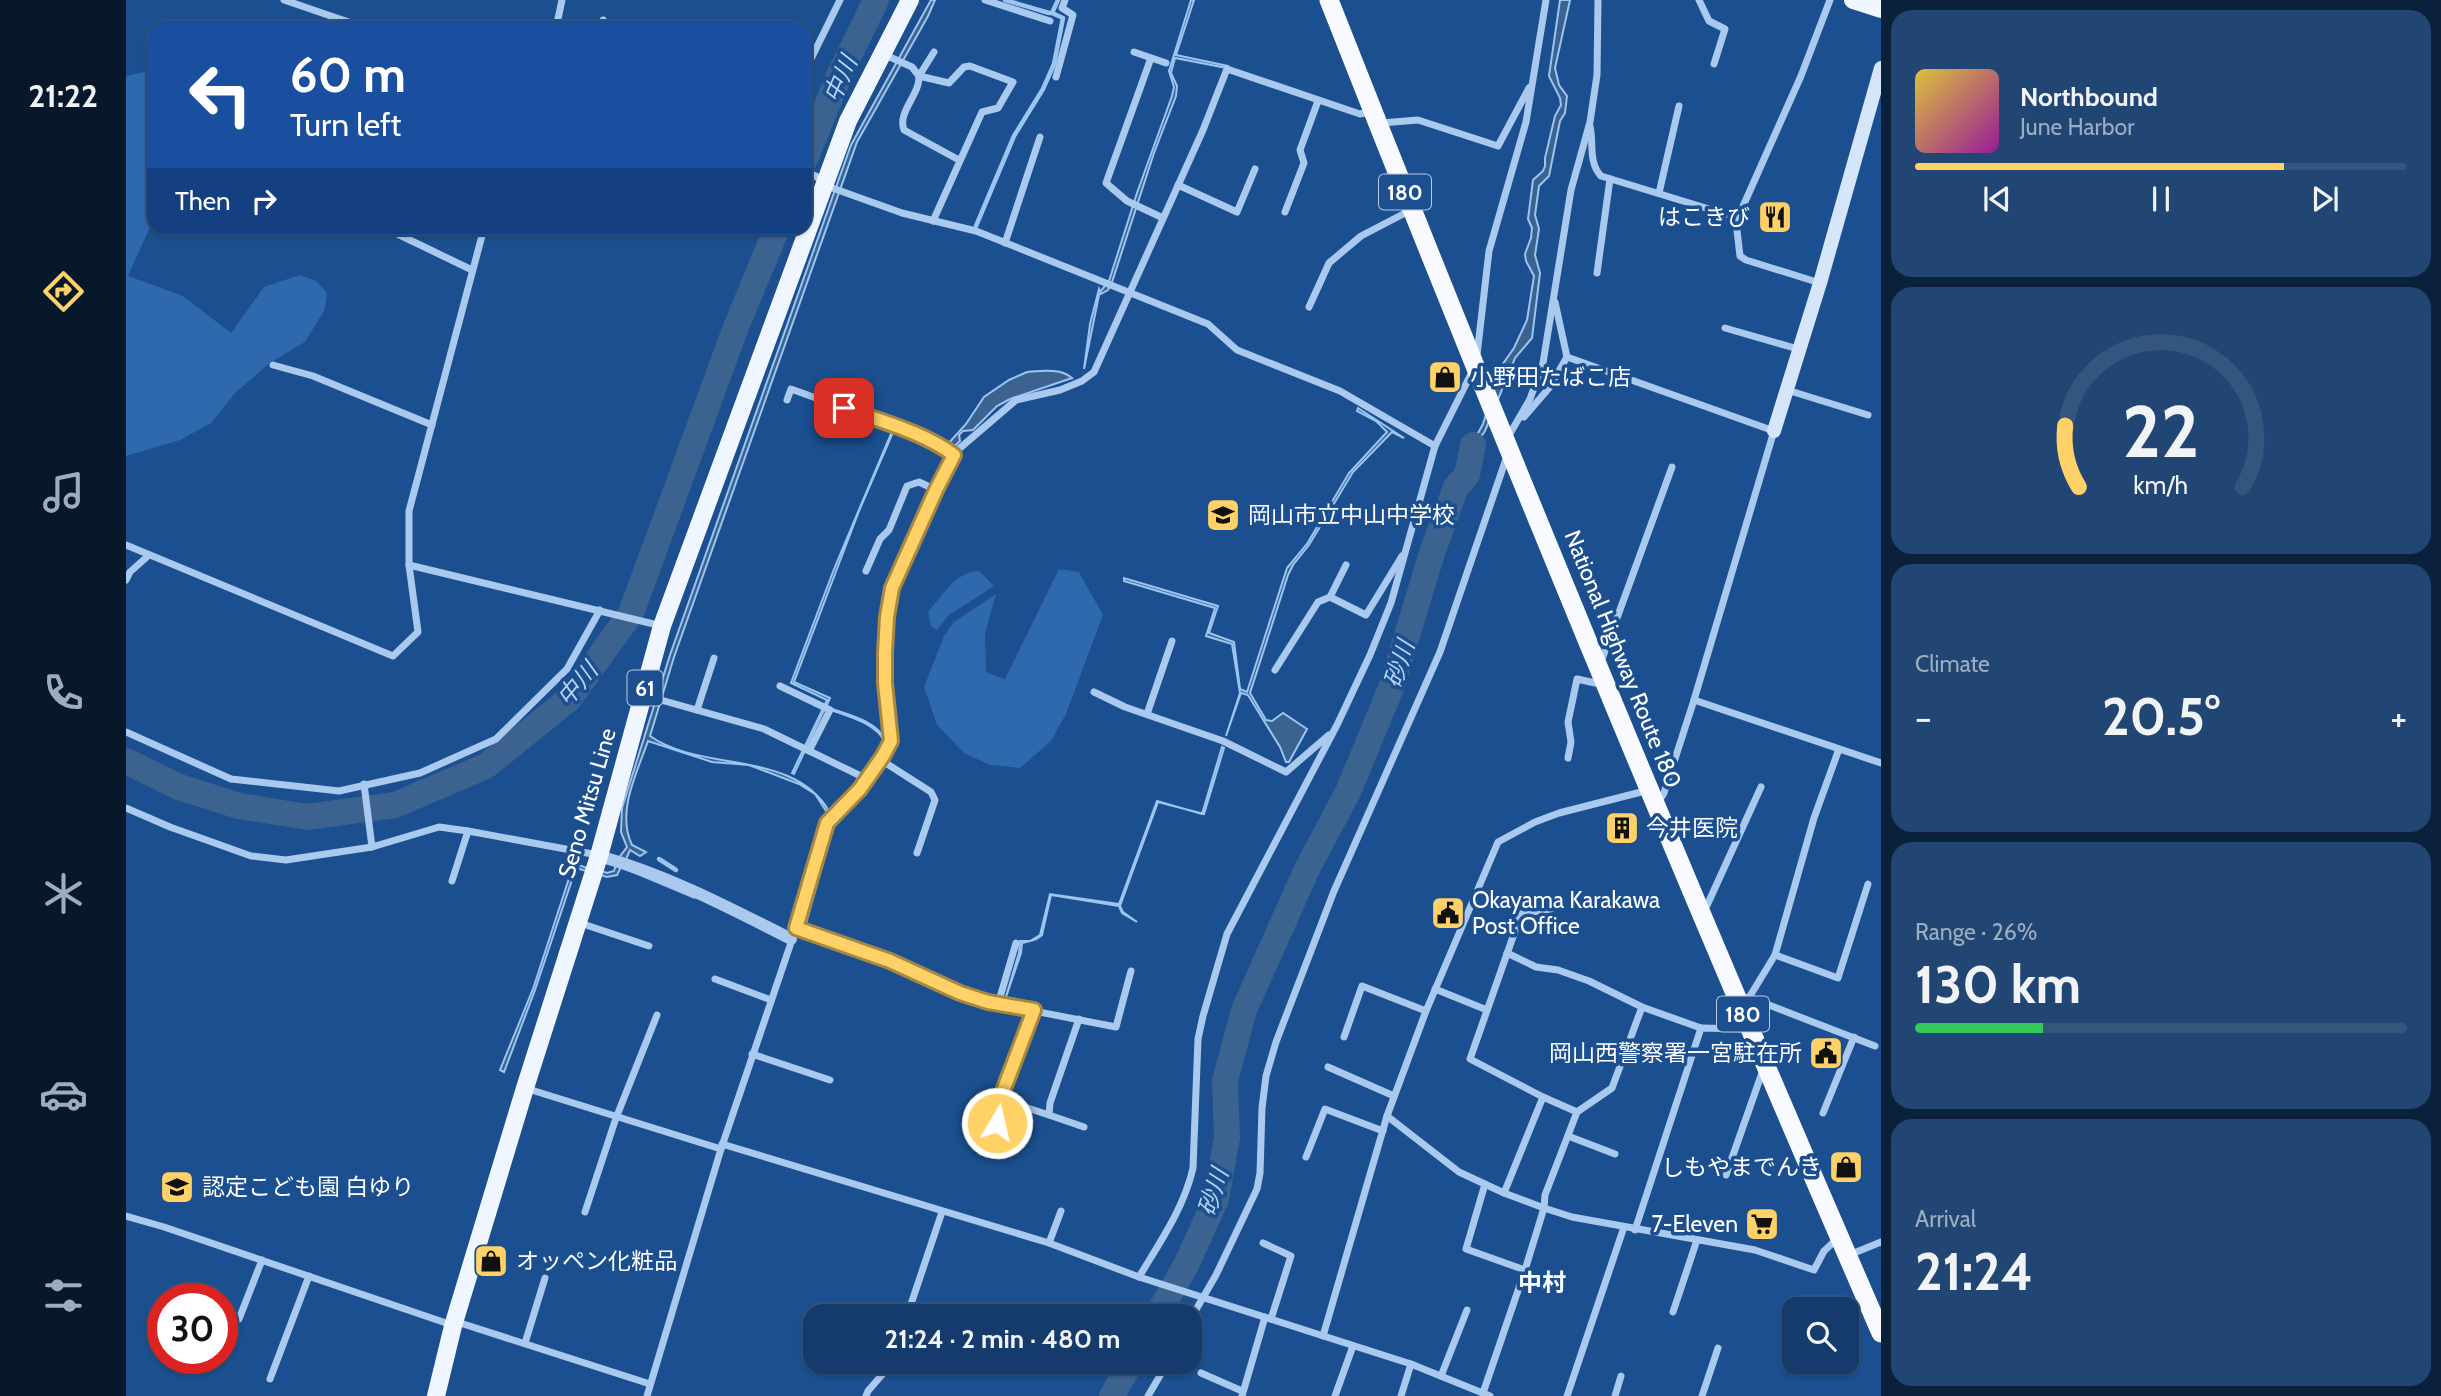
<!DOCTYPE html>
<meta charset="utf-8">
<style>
:root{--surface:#143b6b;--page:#214673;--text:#f1f3f6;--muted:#9dadc1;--line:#33557e;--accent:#ffd166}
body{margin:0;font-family:Cabin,"Noto Sans JP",sans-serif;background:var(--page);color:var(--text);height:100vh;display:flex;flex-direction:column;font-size:26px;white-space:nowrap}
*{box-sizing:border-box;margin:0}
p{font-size:23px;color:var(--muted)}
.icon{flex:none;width:38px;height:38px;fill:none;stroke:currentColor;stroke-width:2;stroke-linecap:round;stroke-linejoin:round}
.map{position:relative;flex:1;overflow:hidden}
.sheet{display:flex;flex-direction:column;gap:10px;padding:10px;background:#0b203b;width:560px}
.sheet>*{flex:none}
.top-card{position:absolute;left:21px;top:21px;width:665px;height:214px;border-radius:21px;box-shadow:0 2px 5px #0004,0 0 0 2px var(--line);background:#1a4fa0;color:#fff;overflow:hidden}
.controls{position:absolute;left:1656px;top:1297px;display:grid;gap:14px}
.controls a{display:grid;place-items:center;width:77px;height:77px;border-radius:14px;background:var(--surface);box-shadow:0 2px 5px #0004,0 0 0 2px var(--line);font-size:35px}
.speed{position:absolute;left:21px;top:1283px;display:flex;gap:14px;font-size:35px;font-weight:700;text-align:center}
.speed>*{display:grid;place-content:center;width:91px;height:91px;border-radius:50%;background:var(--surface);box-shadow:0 2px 5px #0004,0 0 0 2px var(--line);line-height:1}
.speed .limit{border:10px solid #d22;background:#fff;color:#111}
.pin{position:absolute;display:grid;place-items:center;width:60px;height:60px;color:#fff;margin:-30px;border-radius:14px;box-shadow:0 4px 10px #0006}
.me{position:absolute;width:77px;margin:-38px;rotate:9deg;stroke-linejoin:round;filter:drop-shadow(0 0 5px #0008)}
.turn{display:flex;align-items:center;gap:24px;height:147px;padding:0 28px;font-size:32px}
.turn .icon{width:91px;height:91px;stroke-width:2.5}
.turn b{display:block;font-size:49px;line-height:60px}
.then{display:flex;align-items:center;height:66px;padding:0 28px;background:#0003;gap:14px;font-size:26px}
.big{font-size:52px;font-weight:800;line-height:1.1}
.sheet .widget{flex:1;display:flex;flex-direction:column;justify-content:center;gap:10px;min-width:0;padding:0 24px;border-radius:21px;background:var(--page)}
.sheet .dial{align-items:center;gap:0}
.dial svg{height:182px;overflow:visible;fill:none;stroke:var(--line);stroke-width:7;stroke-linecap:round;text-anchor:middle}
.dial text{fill:var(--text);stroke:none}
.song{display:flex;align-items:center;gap:21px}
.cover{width:84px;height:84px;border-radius:10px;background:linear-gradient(135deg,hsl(50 70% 55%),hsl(300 70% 35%))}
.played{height:7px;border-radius:4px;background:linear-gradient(90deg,var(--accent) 75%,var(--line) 75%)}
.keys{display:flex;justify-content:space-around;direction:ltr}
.heat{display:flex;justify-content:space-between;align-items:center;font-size:38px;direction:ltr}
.charge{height:10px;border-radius:5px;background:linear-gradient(90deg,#34c759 26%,var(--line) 0)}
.trip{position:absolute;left:677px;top:1304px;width:399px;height:70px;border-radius:21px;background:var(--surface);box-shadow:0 2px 5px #0004,0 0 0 2px var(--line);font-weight:800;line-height:70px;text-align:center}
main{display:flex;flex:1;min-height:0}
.menu{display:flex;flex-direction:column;width:126px;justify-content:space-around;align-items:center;background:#08182b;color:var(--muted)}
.menu .icon{width:49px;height:49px}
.menu .on{color:var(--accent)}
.menu b{font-size:32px;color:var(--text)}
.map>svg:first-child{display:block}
.green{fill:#2e69ad}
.water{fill:#3c6290;stroke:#9cc4f0;stroke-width:2}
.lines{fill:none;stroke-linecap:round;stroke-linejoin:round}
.stream{stroke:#9cc4f0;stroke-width:4.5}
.river{stroke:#3c6290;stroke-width:26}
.minor{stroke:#a9c9ee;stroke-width:7}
.tertiary{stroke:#a9c9ee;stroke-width:12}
.secondary{stroke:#d6e6fa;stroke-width:14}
.primary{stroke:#f0f6ff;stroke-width:18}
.trunk{stroke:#f8faff;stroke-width:19}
.route-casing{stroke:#a68842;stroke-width:18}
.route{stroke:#ffd166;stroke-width:12}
.labels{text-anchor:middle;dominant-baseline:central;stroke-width:7;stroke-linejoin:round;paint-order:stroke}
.shield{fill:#1b4f8f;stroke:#bbcadd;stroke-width:2}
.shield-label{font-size:21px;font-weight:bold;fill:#fff}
.poi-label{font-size:23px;fill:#fff;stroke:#1b4f8f;text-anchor:start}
.street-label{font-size:23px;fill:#fff;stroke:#1b4f8f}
.water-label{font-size:24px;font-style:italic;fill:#b5d3f5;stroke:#1b4f8f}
.neighbourhood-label{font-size:24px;font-weight:bold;fill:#fff;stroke:#1b4f8f}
</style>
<main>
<nav class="menu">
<b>21:22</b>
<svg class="icon on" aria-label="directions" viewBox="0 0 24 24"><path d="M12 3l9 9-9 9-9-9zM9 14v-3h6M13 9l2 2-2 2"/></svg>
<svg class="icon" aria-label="music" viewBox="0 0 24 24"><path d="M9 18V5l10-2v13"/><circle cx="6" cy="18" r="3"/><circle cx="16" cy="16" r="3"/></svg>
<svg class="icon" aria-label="phone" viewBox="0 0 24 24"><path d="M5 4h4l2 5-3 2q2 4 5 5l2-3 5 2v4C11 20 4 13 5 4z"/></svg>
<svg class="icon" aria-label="climate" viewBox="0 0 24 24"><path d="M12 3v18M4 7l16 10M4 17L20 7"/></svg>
<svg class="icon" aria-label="car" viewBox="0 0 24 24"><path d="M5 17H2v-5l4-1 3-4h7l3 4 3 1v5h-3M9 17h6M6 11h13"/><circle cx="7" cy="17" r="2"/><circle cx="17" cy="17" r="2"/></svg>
<svg class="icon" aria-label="filters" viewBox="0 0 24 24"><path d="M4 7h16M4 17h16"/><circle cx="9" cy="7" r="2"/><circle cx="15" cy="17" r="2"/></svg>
</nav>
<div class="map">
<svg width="1755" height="1396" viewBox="0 0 1755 1396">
<rect width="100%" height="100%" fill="#1b4f8f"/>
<g class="green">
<path d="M23,71L28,72V218L2,276L57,296L105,333L138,287L174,275L190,281L201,293L199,309L179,342L145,362L109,393L85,423L54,440L0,456V76Z"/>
<path d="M933,569L953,572L977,615L940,714L925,741L894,768L864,765L838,753L811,725L798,687L818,636L828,622L870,594L859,633L860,672L879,679Z"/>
<path d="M853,571L868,586L823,615L811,630L805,626L802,612C817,595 829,572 853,571Z"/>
</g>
<g class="water">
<path d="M805,0H809L802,16L731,142L548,657L524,736C576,773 669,749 704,813L702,814L689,794L673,784L623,765L586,762L522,741C511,773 490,812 506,845L520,852L514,856L504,850L497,866L569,898L495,867L491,875L481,877L450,868L409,990L378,1072L374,1070L407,989L448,863L471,872L472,870L481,873L488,871L492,859L501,847L495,832L496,808L544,655L725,145Z"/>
<path d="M1065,0H1068L1050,55L1102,66L1101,68L1049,58L1045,73L1051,86L1050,96L1028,153L986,282L982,290L973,295L958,369L964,324L973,289L974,292L983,281L1011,193L1046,96L1048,87L1043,71Z"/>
<path d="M1434,0H1444L1429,68L1433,85L1441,96L1439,113L1434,121L1423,176L1413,186L1409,215L1413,229L1409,255L1414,273L1406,338L1389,358L1359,431L1348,446V471L1342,485L1336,477L1341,453L1357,424L1374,368L1388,348L1401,320L1408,276L1400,261L1399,254L1405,238L1406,228L1402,219L1407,180L1417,171L1419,166V158L1429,116L1435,105L1434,98L1423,76Z"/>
<path d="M901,372C915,371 935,368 946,378L884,399L871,406L847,430L837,431L833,435L834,441L830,445H821L840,424L858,397L883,380Z"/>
<path d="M1232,408L1278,438L1266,432L1227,472L1183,545L1167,565L1162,575L1124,693L1140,720L1146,721L1157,713L1181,729L1163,762H1160L1154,747L1122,695L1115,693L1100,736L1114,693L1106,644L1080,636L1089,608L998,581V578L1092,606L1083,633L1108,642L1114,689L1121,692L1161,568L1181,544L1223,473L1261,432L1250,421L1231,411Z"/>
<path d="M767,429L768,430L733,511L668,682L704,698L700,707C719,714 754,721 759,742C749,722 720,716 699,708L668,774L666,773L701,700L665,683L708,569Z"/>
<path d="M1096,747L1098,748L1078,814L1032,802L994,906L997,912L1011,922L996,913L993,906L925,895L916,935C910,941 903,941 896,943L895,953L879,1000L893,953L894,941H904L914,935L924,894L993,904L1031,801L1076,814Z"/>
</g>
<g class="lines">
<g class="stream">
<path d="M879,0L923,13H926L932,0"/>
<path d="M850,226L888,136L917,89L928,64L937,18L926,13"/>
<path d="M705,833L708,821"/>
<path d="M533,859L550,870"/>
<path d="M678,926L701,844"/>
</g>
<g class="river">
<path d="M679,159L713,76L750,0"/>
<path d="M0,761L53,787L113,806L181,817L269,805L360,766L443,699L505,613L610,327L651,228"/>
<path d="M1031,1316L1061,1263L1090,1199L1101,1138L1099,1081L1118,1010L1181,869L1222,792L1265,688L1306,553L1330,487L1341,475L1347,445"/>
<path d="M986,1396L1005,1362"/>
</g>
<g class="minor">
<path d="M158,0L240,28"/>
<path d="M859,0L924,21"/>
<path d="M1573,0L1583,21L1599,29L1588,64"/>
<path d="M430,28L436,0"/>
<path d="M475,28L477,20"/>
<path d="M1008,52L1040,63"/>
<path d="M757,54L786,67L793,76C794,95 771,112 778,130L833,160"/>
<path d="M1025,58L980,183L1001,201L1037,218"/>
<path d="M679,71L714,0"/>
<path d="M930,77L947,15L936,8L939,0"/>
<path d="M1255,123L1292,120L1372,146L1403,88"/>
<path d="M1464,126C1468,144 1462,162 1475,176L1606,216L1610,222L1614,256L1620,260L1694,283"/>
<path d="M679,172L690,176L698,185L776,213L850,231L1082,324L1111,350L1214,391L1309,446L1347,370"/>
<path d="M1052,185L1111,212L1129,169"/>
<path d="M1533,193L1553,106"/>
<path d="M1159,212L1178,163L1174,150L1192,101"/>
<path d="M807,221L856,112L872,108L887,82L844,66L838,67L823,83L793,76L808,52"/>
<path d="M1610,222L1675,76L1704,0"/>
<path d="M259,228L346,270"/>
<path d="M358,228L283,511V565L536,626"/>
<path d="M879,243L914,137"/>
<path d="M1471,273L1484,179"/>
<path d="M1183,307L1203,263L1235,236L1285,210"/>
<path d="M1599,328L1672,349"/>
<path d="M1351,355L1363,251L1400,122L1420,0"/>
<path d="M1441,357L1648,431L1568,700L1538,793L1531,804"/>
<path d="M147,365L187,376L306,425"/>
<path d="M1661,390L1742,415"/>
<path d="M661,400L665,389L770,427L819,448L828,455"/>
<path d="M1398,417L1423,388L1441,357L1429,302"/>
<path d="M1382,437L1404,399L1417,363L1445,190L1464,122L1471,75L1472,0"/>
<path d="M0,545L267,656L292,632L283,565"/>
<path d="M740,571L754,539L763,530L781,486L793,482L810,490"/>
<path d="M0,580L4,572L23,555"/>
<path d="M1204,597L1220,565"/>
<path d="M1475,662L1546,467"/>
<path d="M1149,670L1192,602L1204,597L1240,615L1276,556"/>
<path d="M654,686L704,710L683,751"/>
<path d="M968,692L999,707L1097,741L1160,772L1203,735"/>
<path d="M517,695L638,729L741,779"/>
<path d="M1568,700L1755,763"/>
<path d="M571,710L588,658"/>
<path d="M1021,714L1046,641"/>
<path d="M0,732L105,779L213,791L294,773L370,739L441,669L474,610"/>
<path d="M1442,758L1445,742L1442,722L1451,679L1469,683L1475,680"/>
<path d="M755,760L805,792L809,800L791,853"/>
<path d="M238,784L246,847"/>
<path d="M0,808L44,827L125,856L160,860L246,847L313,827L342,831L472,855"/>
<path d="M326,881L342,831"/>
<path d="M1578,912L1635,787"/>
<path d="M454,923L523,946"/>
<path d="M670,928L763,961L834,994L862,1002L990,1027L1005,971"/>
<path d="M1381,953L1410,967L1432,970L1463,981L1516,1007L1575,1028"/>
<path d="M1649,955L1712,978L1742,884"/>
<path d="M589,979L645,1000"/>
<path d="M1309,989L1361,1010"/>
<path d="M1624,996L1649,955L1688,818L1713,749"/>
<path d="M1622,997L1749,1046"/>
<path d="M872,1004L890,943"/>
<path d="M908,1010L874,1099L923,1115"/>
<path d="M953,1019L924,1103L923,1115L958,1127"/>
<path d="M1218,1037L1236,986L1300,1011"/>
<path d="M626,1054L704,1080"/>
<path d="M1202,1067L1268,1096"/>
<path d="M399,1088L595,1149"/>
<path d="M1451,1112L1486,1088L1516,1007"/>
<path d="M1697,1113L1728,1037"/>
<path d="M1261,1116L1333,1172L1378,1193L1418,1208L1446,1217L1629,1250L1688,1270L1698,1251L1713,1237"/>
<path d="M1442,1136L1489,1154"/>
<path d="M596,1144L923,1243L1013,1277L1285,1364L1364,1396"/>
<path d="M862,1144L880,1101"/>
<path d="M1180,1157L1199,1109L1257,1131"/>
<path d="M1600,1175L1637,1070"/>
<path d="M1359,1184L1340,1249L1399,1270"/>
<path d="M1378,1193L1417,1097L1344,1059L1395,914L1425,909"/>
<path d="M459,1212L490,1118L531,1015"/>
<path d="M0,1216L38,1227L326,1325"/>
<path d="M1509,1230L1575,1028L1621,1029"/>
<path d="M923,1243L935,1211"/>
<path d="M1137,1243L1165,1256L1145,1319"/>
<path d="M1723,1255L1755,1242"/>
<path d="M1013,1277C1034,1242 1058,1208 1067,1168L1072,1039L1077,1016L1101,934L1211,725L1244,655L1265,603L1309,446"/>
<path d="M1547,1312L1571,1240"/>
<path d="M781,1316L816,1212"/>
<path d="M113,1319L136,1260"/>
<path d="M1064,1320L1090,1275L1131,1189L1134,1173L1136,1108L1140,1076L1150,1042L1208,891L1314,652L1381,456"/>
<path d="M328,1321L524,1384"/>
<path d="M1197,1336L1261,1116L1300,1011L1372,842L1409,822L1433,813L1523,790"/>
<path d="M399,1343L419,1278"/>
<path d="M1075,1373L1116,1391"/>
<path d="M1315,1376L1341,1310"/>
<path d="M144,1379L183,1276"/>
<path d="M1357,1393L1399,1270L1418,1208L1419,1195L1451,1112L1417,1097"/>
<path d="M521,1396L595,1149L670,928L701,823L734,789L757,756L765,741L759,683V652L760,617L767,588L810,490L825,459L834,448L890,400L934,390L956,381L968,372L1077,130L1101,69L1234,114L1247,111"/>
<path d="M740,1396L742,1391L767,1362"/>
<path d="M1022,1396L1042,1362"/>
<path d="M1116,1396L1139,1317"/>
<path d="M1209,1396L1227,1346"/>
<path d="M1275,1396L1285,1364"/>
<path d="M1441,1396L1498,1227"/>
<path d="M1489,1396L1495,1376"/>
<path d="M1576,1396L1592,1348"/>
</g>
<path class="tertiary" d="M473,856C541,875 602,907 665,939"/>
<path class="secondary" d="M1648,431L1694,283L1755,68"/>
<g class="primary">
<path d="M1727,0L1755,9"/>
<path d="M310,1396L327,1326L399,1088L473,856L536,626L722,121L784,0"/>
</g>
<path class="trunk" d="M1203,0C1379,447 1563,892 1755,1333"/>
</g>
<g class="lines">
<g class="route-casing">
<path id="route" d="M718,408C754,421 797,432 828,455L810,490L766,588L761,617L759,652V683L765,741L757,756L734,789L701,823L670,928L764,961L834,993L862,1002L908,1010L874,1099L880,1101L871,1123"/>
</g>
<use href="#route" class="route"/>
</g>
<defs>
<g id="restaurant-square" transform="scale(1.75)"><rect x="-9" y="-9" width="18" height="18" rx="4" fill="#ffd166" stroke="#1b4f8f"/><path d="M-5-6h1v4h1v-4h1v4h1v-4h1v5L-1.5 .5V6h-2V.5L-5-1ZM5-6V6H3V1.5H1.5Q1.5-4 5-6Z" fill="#111"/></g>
<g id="shop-square" transform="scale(1.75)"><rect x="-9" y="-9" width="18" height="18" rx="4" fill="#ffd166" stroke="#1b4f8f"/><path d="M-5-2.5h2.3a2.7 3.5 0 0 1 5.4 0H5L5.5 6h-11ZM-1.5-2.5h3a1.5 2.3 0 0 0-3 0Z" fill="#111"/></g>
<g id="school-square" transform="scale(1.75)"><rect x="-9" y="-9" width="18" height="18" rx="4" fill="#ffd166" stroke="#1b4f8f"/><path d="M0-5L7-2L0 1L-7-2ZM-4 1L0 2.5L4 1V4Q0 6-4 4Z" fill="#111"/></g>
<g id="building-square" transform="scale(1.75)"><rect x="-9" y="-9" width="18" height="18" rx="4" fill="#ffd166" stroke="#1b4f8f"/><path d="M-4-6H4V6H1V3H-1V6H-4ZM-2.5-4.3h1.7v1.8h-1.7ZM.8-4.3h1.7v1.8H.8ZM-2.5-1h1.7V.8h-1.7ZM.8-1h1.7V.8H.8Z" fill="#111"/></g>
<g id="civic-square" transform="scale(1.75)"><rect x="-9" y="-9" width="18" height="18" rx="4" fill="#ffd166" stroke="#1b4f8f"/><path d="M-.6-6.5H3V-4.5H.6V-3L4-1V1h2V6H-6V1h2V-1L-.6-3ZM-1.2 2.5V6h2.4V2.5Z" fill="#111"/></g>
<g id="supermarket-square" transform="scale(1.75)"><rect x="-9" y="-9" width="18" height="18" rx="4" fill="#ffd166" stroke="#1b4f8f"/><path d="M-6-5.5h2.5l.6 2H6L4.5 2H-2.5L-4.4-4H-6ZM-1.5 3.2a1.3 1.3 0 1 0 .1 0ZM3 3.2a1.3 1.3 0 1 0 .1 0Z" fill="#111"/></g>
</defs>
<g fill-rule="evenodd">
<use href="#restaurant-square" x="1649" y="217"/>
<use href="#shop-square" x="1319" y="377"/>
<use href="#school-square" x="1097" y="515"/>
<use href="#building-square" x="1496" y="828"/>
<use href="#civic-square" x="1322" y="913"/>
<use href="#civic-square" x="1700" y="1053"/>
<use href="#shop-square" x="1720" y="1167"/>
<use href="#school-square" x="51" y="1187"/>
<use href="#supermarket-square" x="1636" y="1224"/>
<use href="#shop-square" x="365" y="1261"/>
</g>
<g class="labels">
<g class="shield">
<rect x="1253" y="174.5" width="52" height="35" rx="5"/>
<rect x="501.5" y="670.5" width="35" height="35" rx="5"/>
<rect x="1591" y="996.5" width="52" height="35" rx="5"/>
</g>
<g class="shield-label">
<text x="1279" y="192">180</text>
<text x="519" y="688">61</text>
<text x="1617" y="1014">180</text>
</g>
<g class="poi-label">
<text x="1624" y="217" text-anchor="end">はこきび</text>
<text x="1344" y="377">小野田たばこ店</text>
<text x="1122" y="515">岡山市立中山中学校</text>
<text x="1520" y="828">今井医院</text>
<text x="1346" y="900">Okayama Karakawa<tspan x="1346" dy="26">Post Office</tspan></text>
<text x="1676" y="1053" text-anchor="end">岡山西警察署一宮駐在所</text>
<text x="1696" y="1167" text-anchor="end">しもやまでんき</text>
<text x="76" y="1187">認定こども園 白ゆり</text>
<text x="1612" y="1224" text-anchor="end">7-Eleven</text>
<text x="390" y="1261">オッペン化粧品</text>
</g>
<g class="street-label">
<text transform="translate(1497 659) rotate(68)">National Highway Route 180</text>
<text transform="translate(461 803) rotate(-74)">Seno Mitsu Line</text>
</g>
<g class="water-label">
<text transform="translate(714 79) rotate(-66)">中川</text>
<text transform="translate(1273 664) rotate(-72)">砂川</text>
<text transform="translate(451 684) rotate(-50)">中川</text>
<text transform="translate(1087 1192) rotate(-72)">砂川</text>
</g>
<g class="neighbourhood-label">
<text x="1416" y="1282">中村</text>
</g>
</g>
</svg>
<div class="controls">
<a><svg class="icon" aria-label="search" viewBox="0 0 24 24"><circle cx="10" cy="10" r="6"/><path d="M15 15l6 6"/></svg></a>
</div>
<div class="speed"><div class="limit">30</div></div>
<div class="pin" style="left:718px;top:408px;background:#d93025"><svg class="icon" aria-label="arrive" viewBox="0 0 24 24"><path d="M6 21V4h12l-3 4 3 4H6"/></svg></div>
<svg class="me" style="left:871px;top:1123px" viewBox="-20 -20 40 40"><circle r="17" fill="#ffd166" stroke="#fff" stroke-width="3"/><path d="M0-11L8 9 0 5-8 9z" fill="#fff"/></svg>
<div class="trip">21:24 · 2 min · 480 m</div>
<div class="top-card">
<div class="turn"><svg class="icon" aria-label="left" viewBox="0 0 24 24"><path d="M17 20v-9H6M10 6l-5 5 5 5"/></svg><div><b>60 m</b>Turn left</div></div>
<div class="then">Then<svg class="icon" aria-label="right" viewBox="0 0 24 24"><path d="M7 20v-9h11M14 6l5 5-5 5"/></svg></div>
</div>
</div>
<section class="sheet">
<div class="widget">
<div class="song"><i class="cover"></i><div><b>Northbound</b><p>June Harbor</p></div></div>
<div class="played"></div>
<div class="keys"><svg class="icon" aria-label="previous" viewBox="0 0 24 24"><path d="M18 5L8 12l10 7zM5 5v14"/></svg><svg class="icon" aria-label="pause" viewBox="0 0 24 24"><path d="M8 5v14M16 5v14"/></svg><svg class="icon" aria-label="next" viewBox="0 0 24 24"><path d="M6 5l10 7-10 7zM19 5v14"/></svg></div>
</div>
<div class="widget dial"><svg viewBox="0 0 100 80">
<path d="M14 69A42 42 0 1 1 86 69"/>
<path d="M14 69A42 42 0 0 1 8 42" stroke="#ffd166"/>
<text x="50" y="56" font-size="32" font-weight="700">22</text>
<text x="50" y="72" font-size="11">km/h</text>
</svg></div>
<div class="widget"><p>Climate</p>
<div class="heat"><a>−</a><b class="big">20.5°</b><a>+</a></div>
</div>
<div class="widget"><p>Range · 26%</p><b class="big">130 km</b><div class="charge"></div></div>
<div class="widget"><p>Arrival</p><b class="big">21:24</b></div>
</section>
</main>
